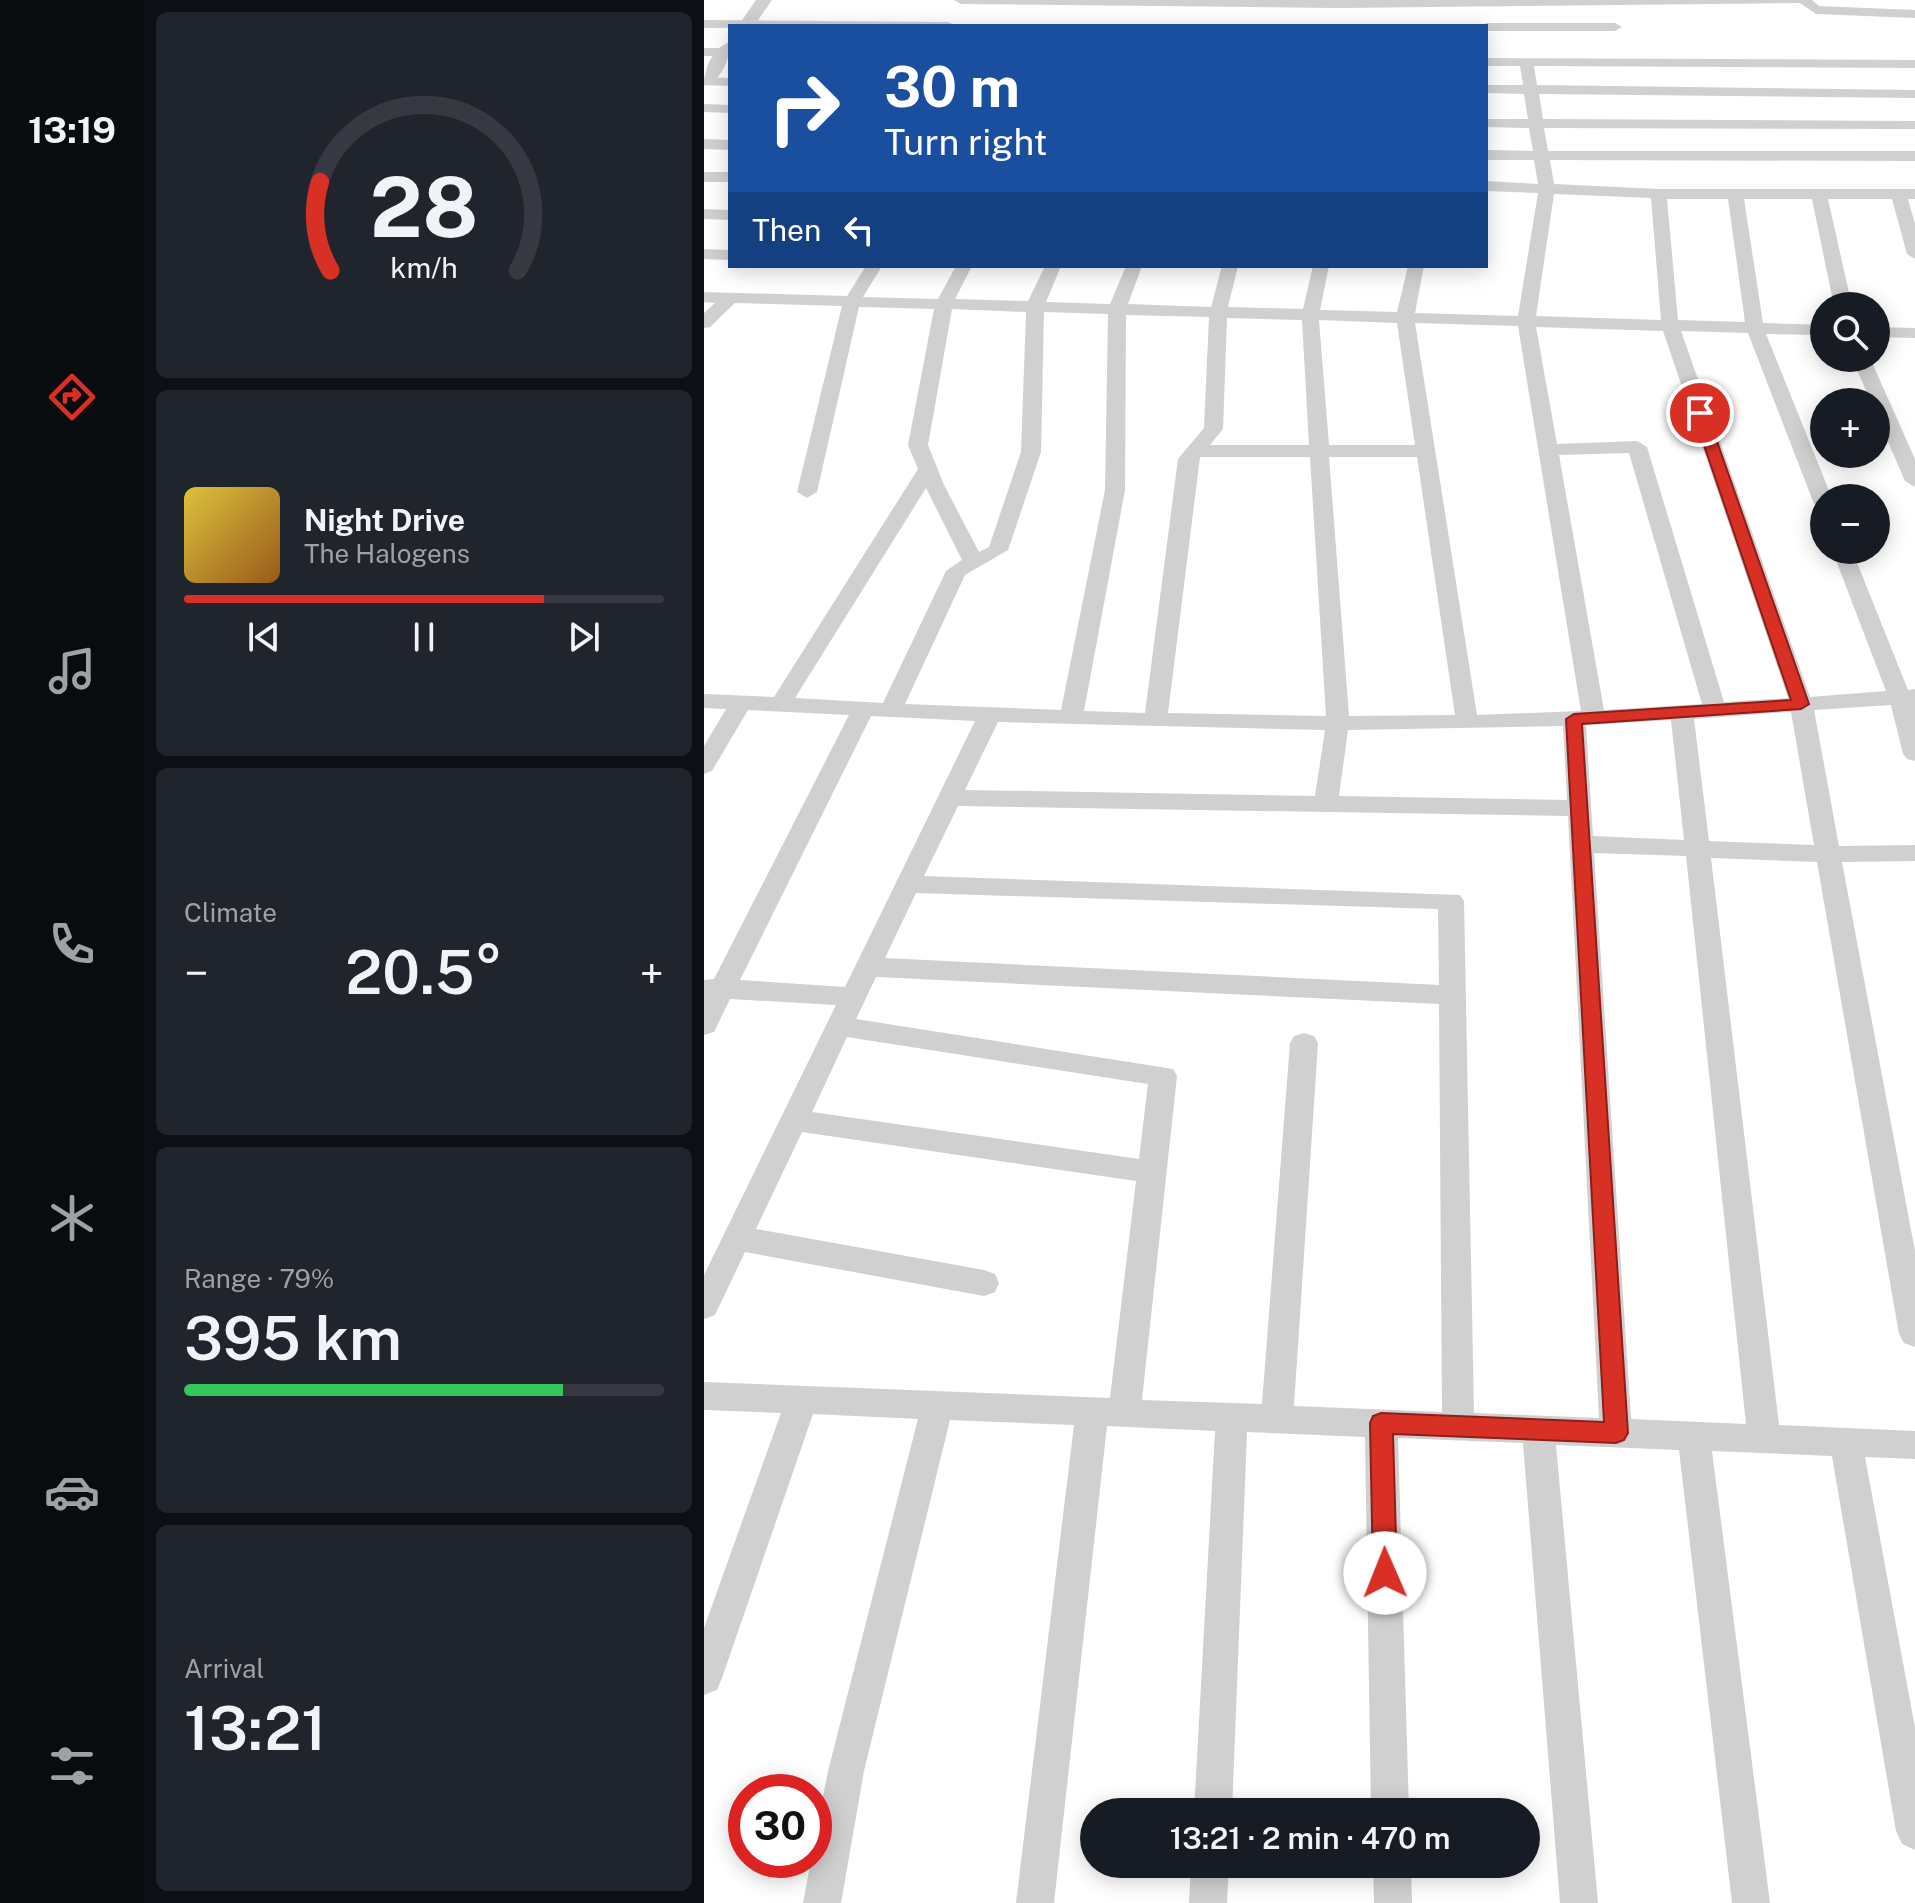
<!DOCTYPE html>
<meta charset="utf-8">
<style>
:root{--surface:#171b24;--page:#20242c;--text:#f1f3f6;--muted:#9ea1a6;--line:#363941;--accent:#d93025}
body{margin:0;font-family:"Public Sans",sans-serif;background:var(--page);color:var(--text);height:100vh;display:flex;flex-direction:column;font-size:30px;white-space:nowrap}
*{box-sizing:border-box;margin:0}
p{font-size:26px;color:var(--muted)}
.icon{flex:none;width:44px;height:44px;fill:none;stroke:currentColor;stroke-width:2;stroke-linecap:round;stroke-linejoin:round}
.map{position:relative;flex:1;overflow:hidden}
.sheet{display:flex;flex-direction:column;gap:12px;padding:12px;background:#0d0f14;width:560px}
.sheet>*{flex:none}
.guide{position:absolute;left:24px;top:24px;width:760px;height:244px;border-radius:0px;box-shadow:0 4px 20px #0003;background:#1a4fa0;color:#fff;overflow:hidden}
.controls{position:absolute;left:1106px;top:292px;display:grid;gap:16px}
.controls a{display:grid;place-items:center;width:80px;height:80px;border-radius:50%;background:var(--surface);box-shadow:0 4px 20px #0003;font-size:40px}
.speed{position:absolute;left:24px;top:1774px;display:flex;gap:16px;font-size:40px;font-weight:700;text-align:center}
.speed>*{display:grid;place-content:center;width:104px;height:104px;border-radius:50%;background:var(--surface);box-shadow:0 4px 20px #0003;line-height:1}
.speed .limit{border:12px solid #d22;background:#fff;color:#111}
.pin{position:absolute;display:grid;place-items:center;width:68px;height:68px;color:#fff;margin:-34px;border:4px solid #fff;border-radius:50%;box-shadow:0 2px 8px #0007}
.me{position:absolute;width:88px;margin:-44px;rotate:359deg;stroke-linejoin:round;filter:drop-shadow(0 0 6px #0008)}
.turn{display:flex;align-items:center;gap:28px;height:168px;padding:0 24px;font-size:36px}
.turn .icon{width:104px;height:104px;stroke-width:2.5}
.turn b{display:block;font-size:56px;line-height:68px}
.then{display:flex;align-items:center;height:76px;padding:0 24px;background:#0003;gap:16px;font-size:30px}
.big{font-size:60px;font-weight:600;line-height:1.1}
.sheet .card{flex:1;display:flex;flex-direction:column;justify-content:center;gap:12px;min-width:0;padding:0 28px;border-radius:12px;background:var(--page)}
.sheet .dial{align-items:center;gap:0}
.dial svg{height:208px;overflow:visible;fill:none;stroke:var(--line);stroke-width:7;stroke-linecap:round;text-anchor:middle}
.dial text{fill:var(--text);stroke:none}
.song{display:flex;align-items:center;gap:24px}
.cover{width:96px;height:96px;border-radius:12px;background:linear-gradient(135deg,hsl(50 70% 55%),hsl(30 70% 35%))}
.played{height:8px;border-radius:4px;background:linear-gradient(90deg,var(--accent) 75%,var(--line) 75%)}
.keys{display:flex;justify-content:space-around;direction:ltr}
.heat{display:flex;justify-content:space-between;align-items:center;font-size:44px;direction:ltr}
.charge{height:12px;border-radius:6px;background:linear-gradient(90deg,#34c759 79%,var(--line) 0)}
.trip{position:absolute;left:376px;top:1798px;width:460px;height:80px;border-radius:40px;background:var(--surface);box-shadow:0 4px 20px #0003;font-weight:600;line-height:80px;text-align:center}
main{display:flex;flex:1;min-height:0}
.tab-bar{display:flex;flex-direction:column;width:144px;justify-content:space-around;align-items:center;background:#090b0e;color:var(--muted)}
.tab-bar .icon{width:56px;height:56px}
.tab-bar .selected{color:var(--accent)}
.tab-bar b{font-size:36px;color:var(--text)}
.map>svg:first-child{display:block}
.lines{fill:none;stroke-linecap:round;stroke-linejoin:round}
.minor{fill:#d0d0d0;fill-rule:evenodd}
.tertiary{fill:#d0d0d0;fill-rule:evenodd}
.route{fill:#d93025;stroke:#8d1f18;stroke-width:2}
</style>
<main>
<nav class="tab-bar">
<b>13:19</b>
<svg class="icon selected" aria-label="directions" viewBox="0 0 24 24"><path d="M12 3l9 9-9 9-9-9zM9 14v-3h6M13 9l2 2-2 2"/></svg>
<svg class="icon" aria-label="music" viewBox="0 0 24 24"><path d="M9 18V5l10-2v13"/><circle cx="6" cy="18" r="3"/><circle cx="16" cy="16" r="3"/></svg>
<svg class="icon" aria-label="phone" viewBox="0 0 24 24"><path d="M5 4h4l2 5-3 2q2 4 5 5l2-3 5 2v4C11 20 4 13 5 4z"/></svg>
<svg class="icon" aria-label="climate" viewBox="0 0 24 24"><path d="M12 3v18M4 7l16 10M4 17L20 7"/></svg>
<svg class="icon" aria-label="car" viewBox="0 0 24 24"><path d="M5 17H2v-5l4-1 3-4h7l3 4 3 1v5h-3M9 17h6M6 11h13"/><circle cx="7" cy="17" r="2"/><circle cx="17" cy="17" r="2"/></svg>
<svg class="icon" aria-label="filters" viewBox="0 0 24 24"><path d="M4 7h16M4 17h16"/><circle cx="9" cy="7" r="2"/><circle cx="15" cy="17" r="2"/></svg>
</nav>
<section class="sheet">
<div class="card dial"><svg viewBox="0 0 100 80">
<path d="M14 69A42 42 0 1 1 86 69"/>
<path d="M14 69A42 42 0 0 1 10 35" stroke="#d93025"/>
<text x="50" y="56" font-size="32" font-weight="700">28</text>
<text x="50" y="72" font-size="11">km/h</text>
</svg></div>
<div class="card">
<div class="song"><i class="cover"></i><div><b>Night Drive</b><p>The Halogens</p></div></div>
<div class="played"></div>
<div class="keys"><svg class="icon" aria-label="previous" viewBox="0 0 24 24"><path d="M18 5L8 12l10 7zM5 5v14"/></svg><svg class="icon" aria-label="pause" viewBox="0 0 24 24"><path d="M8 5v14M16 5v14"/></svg><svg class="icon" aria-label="next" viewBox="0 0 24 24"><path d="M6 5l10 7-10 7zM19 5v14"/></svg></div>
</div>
<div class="card"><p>Climate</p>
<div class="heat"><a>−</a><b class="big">20.5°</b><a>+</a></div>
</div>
<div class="card"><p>Range · 79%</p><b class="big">395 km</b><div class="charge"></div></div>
<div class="card"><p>Arrival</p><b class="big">13:21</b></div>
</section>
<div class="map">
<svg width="1211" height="1903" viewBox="0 0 1211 1903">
<rect width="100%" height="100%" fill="#fff"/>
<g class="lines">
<g class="minor">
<path d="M250,0H1108L1115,6L1211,10V18L1112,14L1096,3L633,8L257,4Z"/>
<path d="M0,20L245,22L252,26L0,28Z"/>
<path d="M782,23H911L918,27L911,31H782V26H776Z"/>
<rect x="0" y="48" width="26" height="8"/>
<path d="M782,58L1211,60V68L830,66L833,85L1211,90V98L835,94L839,119L1211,121V129L840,128L844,151H1211V161L846,160L850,184L955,189H1211V199H1204L1211,224V259L1203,254L1188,199H1124L1148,306H1130L1108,199H1040L1059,323L1120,325V335L1062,334L1128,498H1120V510L1110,504L1044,333L977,331L1106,697L1182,691L1128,550H1148L1204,690L1211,689V761L1203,759L1199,754L1187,705L1110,710L1135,846L1211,845V861L1138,862L1211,1251V1347L1200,1343L1195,1334L1113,862L1007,858L1075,1425L1211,1431V1459L1161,1457L1211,1728V1850L1198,1844L1192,1831L1128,1456L1008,1451L1066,1903H1028L975,1450L852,1445L894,1903H856L819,1443L694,1438L705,1812H667L661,1437L543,1432L528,1812H490L511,1431L403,1426L350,1903H312L370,1425L246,1420L160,1771L137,1903H99L107,1860H110V1843L124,1771L214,1419L109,1414L18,1678L13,1690L0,1695V1628L77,1413L0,1410V1382L406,1398L432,1181L98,1132L52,1229L280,1270L291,1274L295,1283L291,1292L280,1296L41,1252L11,1315L0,1319V1275L132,1005L26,999L10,1032L0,1035V980L10,979L145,715L44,710L8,771L0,774V746L22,709L0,708V694L70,697L214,469L204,445L230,309L155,307L113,492L103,498L93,492L138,306L31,303L6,327L0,328V313L11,303L0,302V292L143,296L162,266H178L159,297L234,299L252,266H268L251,299L324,301L341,266H357L342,302L406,304L422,266H438L424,304L507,307L518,266H534L524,307L599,309L609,266H625L616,310L693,312L704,266H720L711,313L814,316L834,193L782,191V181L834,184L830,160H782V150L829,151L825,128L782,127V119H824L820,94L782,93V85H819L816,66H782ZM850,194L947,198L957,320L832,316ZM963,199H1024L1041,322L974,320ZM248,309L322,312L317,452L285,547L275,552L240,485L224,445ZM340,312L404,314L401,490L357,710L201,704L261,575L304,550L337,452ZM422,315L505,317L500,428L474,459L441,713L380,711L421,490ZM523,318L598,320L605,445H506L519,429ZM615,320L693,323L711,445H625ZM711,323L814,326L877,711L773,715ZM832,327L959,331L1084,698L1020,702L943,447L933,441L853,444ZM925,453L998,704L900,710L855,455ZM496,457H606L622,716L464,713ZM625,457H713L751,715L645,716ZM222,488L258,560L242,571L179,703L91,698ZM1083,712H1087L1110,845L1005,841L990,719ZM167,716L271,721L141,987L36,980ZM967,720L980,840L889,836L882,725ZM294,722L621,730L611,796L261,790ZM859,726L863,800L635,796L644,730ZM254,806L864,816L895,1418L770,1413L760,901L756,895L220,876ZM890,853L982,856L1042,1424L927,1419ZM212,893L734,909L735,985L181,958ZM172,977L735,1004L738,1412L590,1406L614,1043L610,1036L600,1033L590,1036L586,1043L558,1404L438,1400L473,1076L469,1069L152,1019ZM143,1037L444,1084L435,1159L108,1112Z"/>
<path d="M0,77L26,78V86L0,85Z"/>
<path d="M0,104L26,105V113L0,112Z"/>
<path d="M0,139L26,140V150L0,149Z"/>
<rect x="0" y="172" width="26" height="10"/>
<path d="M0,209L26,210V220L0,219Z"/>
<path d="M0,249L26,250V260L0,259Z"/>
<path d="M1172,327L1211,328V338L1172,337Z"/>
<path d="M1148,358H1166L1211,459V487L1201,481L1172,414V402H1167Z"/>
<path d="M487,1864H525L523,1903H485Z"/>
<path d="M669,1864H707L708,1903H670Z"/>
</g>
<g class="tertiary">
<path d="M52,0H68L50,26H34Z"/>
<path d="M26,42C26,58 18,81 0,86C0,69 8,48 26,42Z"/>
</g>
</g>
<path class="route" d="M996,409L1003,413L1105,704L1097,709L878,724L924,1433L920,1440L912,1443L689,1434L693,1573L689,1581L681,1584L672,1581L669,1573L666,1423L669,1416L677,1413L900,1422L862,719L870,714L1087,700L989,413Z"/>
</svg>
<div class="controls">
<a><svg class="icon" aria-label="search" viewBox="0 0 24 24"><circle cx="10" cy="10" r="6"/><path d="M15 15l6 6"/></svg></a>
<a>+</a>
<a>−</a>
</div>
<div class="speed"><div class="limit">30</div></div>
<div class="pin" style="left:996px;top:413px;background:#d93025"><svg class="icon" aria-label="arrive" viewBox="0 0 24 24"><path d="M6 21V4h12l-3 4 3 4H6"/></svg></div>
<svg class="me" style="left:681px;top:1573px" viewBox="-20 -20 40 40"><circle r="19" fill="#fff"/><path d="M0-13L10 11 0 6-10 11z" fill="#d93025"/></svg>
<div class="trip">13:21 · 2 min · 470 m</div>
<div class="guide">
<div class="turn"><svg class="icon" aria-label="right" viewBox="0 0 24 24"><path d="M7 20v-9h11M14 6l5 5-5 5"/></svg><div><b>30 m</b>Turn right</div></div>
<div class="then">Then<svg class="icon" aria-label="left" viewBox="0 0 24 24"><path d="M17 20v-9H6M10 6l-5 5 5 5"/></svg></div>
</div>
</div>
</main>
